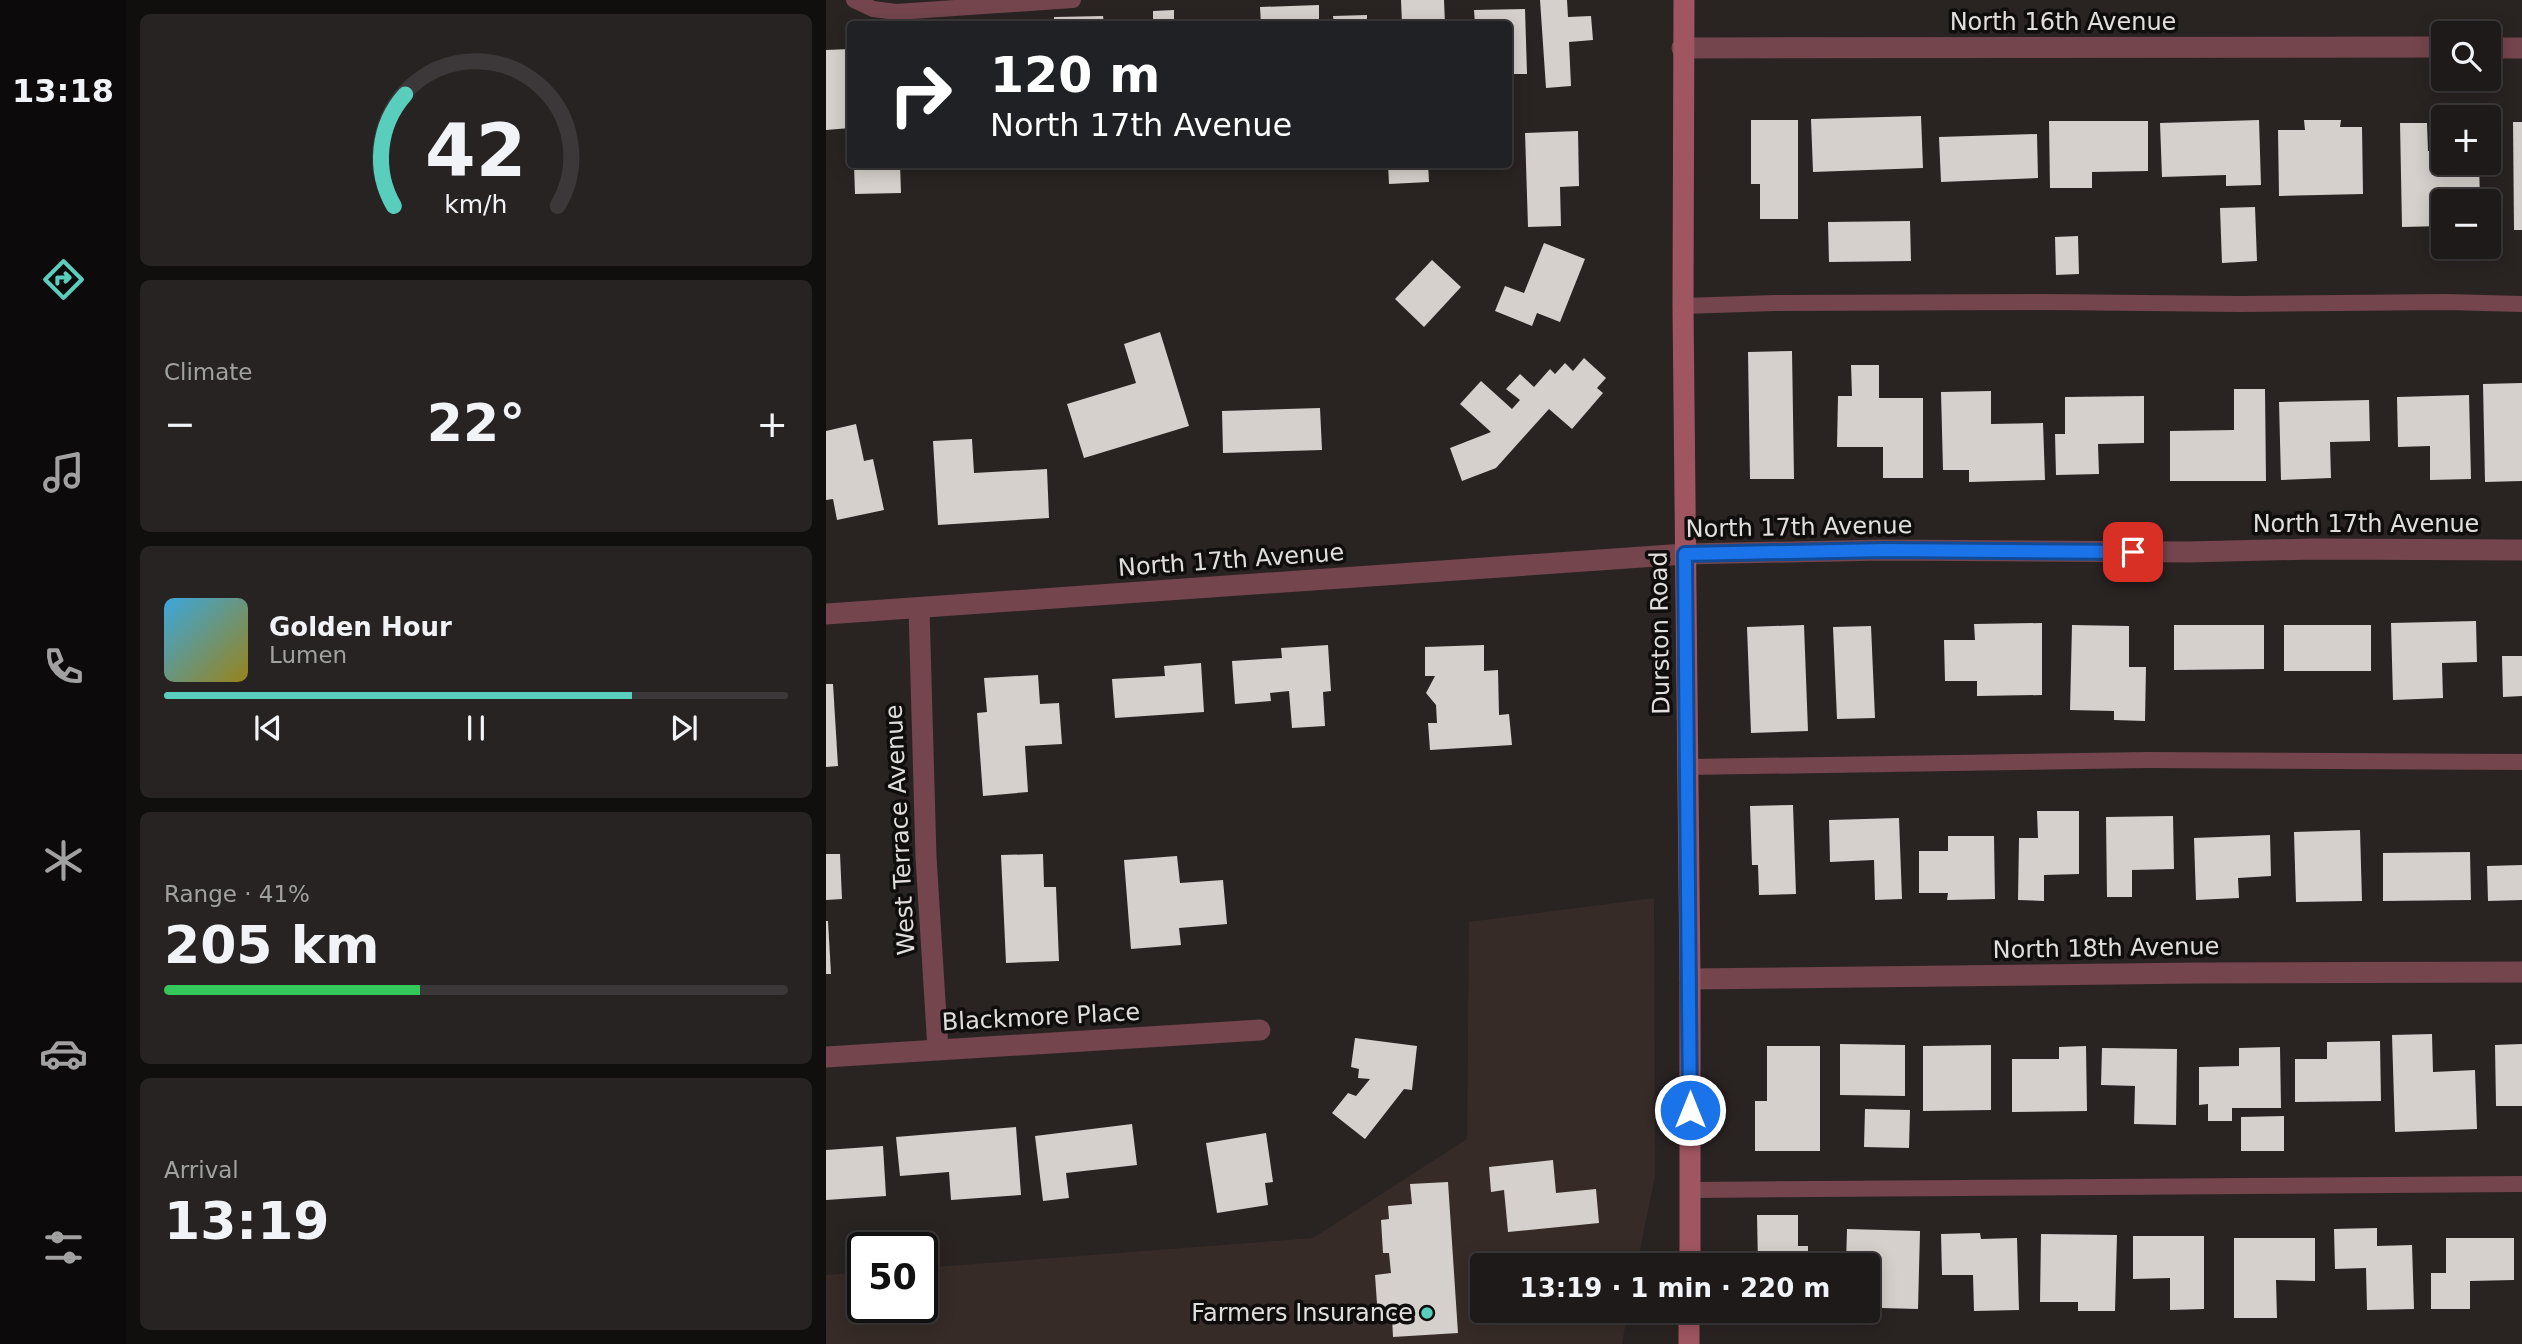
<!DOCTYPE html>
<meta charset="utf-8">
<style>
:root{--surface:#1f1a1a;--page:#272323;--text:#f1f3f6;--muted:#a1a1a2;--line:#3c3839;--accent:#5acebd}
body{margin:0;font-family:"DejaVu Sans",sans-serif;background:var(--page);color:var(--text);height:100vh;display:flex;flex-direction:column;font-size:26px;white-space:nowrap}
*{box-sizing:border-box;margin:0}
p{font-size:23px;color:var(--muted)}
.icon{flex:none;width:38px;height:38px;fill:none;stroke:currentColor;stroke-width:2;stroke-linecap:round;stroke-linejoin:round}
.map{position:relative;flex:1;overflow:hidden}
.panel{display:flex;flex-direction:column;gap:14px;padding:14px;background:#110e0e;width:700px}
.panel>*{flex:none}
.banner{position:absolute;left:21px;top:21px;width:665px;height:147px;border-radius:7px;box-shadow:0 4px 18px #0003,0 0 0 2px var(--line);background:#202124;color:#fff;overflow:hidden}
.controls{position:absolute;left:1605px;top:21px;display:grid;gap:14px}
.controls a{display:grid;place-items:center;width:70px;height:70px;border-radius:7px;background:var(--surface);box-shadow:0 4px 18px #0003,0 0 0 2px var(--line);font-size:35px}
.speed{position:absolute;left:21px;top:1232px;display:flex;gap:14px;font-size:35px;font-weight:700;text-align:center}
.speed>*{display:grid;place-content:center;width:91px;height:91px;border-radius:50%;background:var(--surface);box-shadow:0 4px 18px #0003,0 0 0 2px var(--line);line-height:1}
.speed .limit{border:4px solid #111;border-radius:10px;background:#fff;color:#111}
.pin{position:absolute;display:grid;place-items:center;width:60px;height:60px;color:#fff;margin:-30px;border-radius:14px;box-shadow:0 4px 10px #0006}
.me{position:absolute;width:77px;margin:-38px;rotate:0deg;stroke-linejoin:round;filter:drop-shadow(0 0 5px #0008)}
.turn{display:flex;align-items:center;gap:24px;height:147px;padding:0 28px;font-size:32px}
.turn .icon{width:91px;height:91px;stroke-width:2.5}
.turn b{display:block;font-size:49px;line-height:60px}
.big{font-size:52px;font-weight:700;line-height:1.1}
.panel .widget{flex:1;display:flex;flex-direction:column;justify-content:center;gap:10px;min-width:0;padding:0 24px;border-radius:10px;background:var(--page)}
.panel .dial{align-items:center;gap:0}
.dial svg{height:182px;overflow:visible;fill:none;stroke:var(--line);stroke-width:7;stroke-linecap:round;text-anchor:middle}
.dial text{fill:var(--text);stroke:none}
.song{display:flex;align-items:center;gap:21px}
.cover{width:84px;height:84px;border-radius:10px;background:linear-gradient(135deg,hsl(200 70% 55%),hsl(50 70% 35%))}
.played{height:7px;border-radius:4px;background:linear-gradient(90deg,var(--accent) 75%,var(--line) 75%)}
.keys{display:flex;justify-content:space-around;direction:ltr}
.heat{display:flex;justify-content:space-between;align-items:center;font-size:38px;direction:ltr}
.charge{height:10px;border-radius:5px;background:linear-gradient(90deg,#34c759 41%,var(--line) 0)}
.trip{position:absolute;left:644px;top:1253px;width:410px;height:70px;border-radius:7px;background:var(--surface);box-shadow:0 4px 18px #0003,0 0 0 2px var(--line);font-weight:700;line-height:70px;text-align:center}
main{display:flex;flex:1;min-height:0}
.tab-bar{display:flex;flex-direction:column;width:126px;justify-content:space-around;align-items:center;background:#0c0a0a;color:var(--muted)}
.tab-bar .icon{width:49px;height:49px}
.tab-bar .on{color:var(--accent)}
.tab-bar b{font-size:32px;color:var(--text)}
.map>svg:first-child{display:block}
.built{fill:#362b27}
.building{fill:#d5d0cb}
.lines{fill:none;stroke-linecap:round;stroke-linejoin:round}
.service{stroke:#74454c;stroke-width:16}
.minor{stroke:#74454c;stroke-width:21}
.secondary{stroke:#a05661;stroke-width:21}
.route-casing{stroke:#114b97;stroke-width:18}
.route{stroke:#1a73e8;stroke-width:12}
.poi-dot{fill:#5acebd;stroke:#100d0d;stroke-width:2.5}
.labels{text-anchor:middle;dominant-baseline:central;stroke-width:7;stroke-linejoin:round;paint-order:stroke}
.street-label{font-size:24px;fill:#e1dedc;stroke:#100d0d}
.poi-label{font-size:24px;fill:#e1dedc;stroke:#100d0d;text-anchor:end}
</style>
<main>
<nav class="tab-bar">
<b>13:18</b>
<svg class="icon on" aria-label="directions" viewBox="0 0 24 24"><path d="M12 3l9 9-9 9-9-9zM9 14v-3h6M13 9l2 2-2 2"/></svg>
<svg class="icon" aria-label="music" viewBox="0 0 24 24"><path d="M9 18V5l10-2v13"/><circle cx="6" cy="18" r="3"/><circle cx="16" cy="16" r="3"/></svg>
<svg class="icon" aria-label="phone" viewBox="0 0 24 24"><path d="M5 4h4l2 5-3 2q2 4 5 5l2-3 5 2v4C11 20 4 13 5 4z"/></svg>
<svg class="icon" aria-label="climate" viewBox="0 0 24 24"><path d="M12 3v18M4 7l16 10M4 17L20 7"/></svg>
<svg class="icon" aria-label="car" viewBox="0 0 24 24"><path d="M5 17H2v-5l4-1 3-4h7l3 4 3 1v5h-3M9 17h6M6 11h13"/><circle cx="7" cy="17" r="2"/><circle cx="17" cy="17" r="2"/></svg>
<svg class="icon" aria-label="filters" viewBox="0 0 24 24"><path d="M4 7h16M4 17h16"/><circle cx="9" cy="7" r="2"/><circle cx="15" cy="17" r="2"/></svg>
</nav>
<section class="panel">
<div class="widget dial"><svg viewBox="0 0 100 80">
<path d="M14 69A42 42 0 1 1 86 69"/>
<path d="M14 69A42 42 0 0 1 19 20" stroke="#5acebd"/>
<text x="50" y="56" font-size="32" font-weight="700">42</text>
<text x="50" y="72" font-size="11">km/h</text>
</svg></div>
<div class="widget"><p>Climate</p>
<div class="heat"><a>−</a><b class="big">22°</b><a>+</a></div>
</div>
<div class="widget">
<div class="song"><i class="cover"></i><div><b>Golden Hour</b><p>Lumen</p></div></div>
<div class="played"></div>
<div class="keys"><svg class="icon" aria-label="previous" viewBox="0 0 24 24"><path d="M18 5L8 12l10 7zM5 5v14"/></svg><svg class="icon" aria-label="pause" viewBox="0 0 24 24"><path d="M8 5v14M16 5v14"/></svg><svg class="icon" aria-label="next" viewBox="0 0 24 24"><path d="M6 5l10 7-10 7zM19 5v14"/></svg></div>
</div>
<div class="widget"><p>Range · 41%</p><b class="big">205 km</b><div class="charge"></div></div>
<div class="widget"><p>Arrival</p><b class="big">13:19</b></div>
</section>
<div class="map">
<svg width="1696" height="1344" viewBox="0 0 1696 1344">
<rect width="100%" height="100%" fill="#292322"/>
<path class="built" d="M828,898L829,1176L811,1265H656V1311H802L796,1344H0V1275L37,1272V1307H96V1268L487,1238L641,1139L643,922Z"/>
<g class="building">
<path d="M575,0H618L619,24H576Z"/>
<path d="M714,0H741L742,17L765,16L767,40L743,42L745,86L720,88Z"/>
<path d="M493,5V24H435L434,7Z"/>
<path d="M699,9L701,74H682V24H649L648,10Z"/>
<path d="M348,10V24H327V11Z"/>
<path d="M541,15V24H508L507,16Z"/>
<path d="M277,16L278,24H228V17Z"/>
<path d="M24,49V128L0,130V50Z"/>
<path d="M1095,116L1097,168L987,172L985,119Z"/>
<path d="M925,120H972V219H934V184H925Z"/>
<path d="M1433,120L1435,185L1400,186V175L1336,177L1334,123Z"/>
<path d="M1478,120H1515L1514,127H1536L1537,194L1453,196L1452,130H1479Z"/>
<path d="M1223,121H1322V171L1266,172V188H1224Z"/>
<path d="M1687,122H1696V230H1688Z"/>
<path d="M1574,123H1601L1602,151H1617V163H1653L1654,201H1617V226L1576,227Z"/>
<path d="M752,131L753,186L734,187L735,226L702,227L699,133Z"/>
<path d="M1211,134L1212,178L1115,182L1113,137Z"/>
<path d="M28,164H74L75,193L29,194Z"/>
<path d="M562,164H602L603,182L563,184Z"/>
<path d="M1429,207L1431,261L1396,263L1394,208Z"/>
<path d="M1084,221L1085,261L1003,262L1002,222Z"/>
<path d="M1252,236L1253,274L1230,275L1229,237Z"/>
<path d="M718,243L759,259L734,322L711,313L706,326L669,311L679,286L698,293Z"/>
<path d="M606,260L635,287L598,327L569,299Z"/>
<path d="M334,332L363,426L258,458L241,404L310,383L298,344Z"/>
<path d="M966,351L968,479H924L922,352Z"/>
<path d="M758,358L780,378L771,388L777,393L746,429L723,409L670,468L636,481L624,448L665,432L634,404L655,381L686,409L694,400L680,389L694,374L708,387L724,369L729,374L739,363L747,371Z"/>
<path d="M1025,365H1053V398H1097V478H1057V447H1011L1012,396H1026Z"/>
<path d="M1696,383V481L1659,482L1657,384Z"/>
<path d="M1408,389H1439L1440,481H1344V431L1408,430Z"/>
<path d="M1165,391V424L1217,423L1219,480L1143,482V470H1117L1115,392Z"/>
<path d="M1643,395L1645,479L1604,480V446L1572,447L1571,397Z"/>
<path d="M1318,396V443L1272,444L1273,474L1230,475L1229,434H1239V397Z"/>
<path d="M1543,400L1544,441L1504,442L1505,478L1455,480L1453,402Z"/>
<path d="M494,408L496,450L397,453L396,411Z"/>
<path d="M30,424L38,461L47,459L58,510L11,520L7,499L0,500V431Z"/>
<path d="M146,439L148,473L221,469L223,518L112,525L107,441Z"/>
<path d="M1650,621L1651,662L1616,663L1617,698L1567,700L1565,623Z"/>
<path d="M1216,623V695L1151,696V681H1119L1118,640H1149L1148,624Z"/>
<path d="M978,625L982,731L925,733L921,627Z"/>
<path d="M1246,625L1303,626V667H1320L1319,721L1288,720V711L1244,710Z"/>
<path d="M1348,625H1438V669L1348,670Z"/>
<rect x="1458" y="625" width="87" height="46"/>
<path d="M1045,626L1049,718L1011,719L1007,627Z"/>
<path d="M502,645L505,691L497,692L499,726L466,728L463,691L444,693L445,701L409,704L406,661L456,658L455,648Z"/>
<path d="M658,645V671L672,670L673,715L683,714L686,745L604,750L602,723H611L610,705L600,693L609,676H599V647Z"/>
<path d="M1676,656H1696V696L1677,697Z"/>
<path d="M375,663L378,712L289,718L286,679L339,676L338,666Z"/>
<path d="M212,675L214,704L233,703L236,744L199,746L202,792L157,796L151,713L161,712L158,678Z"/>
<path d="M0,684H7L12,766L0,767Z"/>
<path d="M967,805L970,894L933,895L932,865H926L924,806Z"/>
<path d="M1211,811H1253V874L1218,875V901L1192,900L1193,838H1212Z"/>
<path d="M1347,816L1348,869L1306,870V897H1281L1280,817Z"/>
<path d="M1073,818L1076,899L1049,900L1048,860L1004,862L1003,820Z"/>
<path d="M1534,830L1536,901L1470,902L1468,832Z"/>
<path d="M1444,835L1445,876L1412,878L1413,898L1370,900L1368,838Z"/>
<path d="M1122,836H1168L1169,899L1121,900L1122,893H1093V851H1122Z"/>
<path d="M1644,852L1645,900L1557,901V853Z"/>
<path d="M0,854H14L16,899L0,900Z"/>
<path d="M217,854L218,887H230L233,961L180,963L175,855Z"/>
<path d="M351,856L354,883L397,880L401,924L353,928L355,945L305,949L298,860Z"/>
<path d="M1696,865V900L1662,901L1661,866Z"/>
<path d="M0,921H2L5,974H0Z"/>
<path d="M1606,1034L1607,1072L1649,1070L1651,1129L1569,1132L1566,1035Z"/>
<path d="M529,1038L591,1046L586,1090L578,1089L539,1139L506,1113L522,1093L530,1096L544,1079L532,1078L533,1069L525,1067Z"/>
<path d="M1554,1041L1555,1101L1469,1102V1059H1501V1042Z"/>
<path d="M1014,1044L1079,1045V1096L1014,1095Z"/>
<path d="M1696,1044V1106H1670L1669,1045Z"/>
<path d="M1165,1045V1110L1097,1111V1046Z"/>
<path d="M941,1046H994V1151H929V1101H941Z"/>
<path d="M1260,1046L1261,1111L1186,1112V1059H1233V1047Z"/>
<path d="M1454,1047L1455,1108H1406V1121H1382V1104L1373,1105V1067L1413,1066V1048Z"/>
<path d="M1276,1048L1351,1049L1350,1125L1308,1124L1309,1086L1275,1085Z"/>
<path d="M1039,1109L1084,1110L1083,1148L1038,1147Z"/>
<path d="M1458,1116V1151H1415V1117Z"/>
<path d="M306,1124L311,1165L240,1173L243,1198L217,1201L209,1136Z"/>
<path d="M190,1127L195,1195L125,1200L123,1172L74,1176L70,1137Z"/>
<path d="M440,1133L447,1182L439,1183L442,1205L391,1213L380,1143Z"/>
<path d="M57,1146L60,1196L0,1200V1150Z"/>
<path d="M727,1160L730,1193L770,1189L773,1223L682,1232L678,1190L665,1192L663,1167Z"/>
<path d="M622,1182L632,1333L567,1337L566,1317L552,1318L549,1275L565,1273L563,1253H557L555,1220L563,1219L562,1206L586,1204L584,1184Z"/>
<path d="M931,1215H972V1246H982V1265H932Z"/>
<path d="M1551,1228V1246L1586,1245L1588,1309L1541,1310L1540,1268L1509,1269L1508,1229Z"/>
<path d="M1021,1229L1094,1231L1092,1309L1055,1308L1056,1273L1041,1272V1265H1020Z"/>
<path d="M1154,1233L1155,1239L1191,1238L1193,1310L1148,1311L1147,1275H1116L1115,1234Z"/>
<path d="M1215,1234L1291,1235L1289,1311H1252V1302H1214Z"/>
<path d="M1307,1236H1378V1309L1344,1310V1278L1307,1279Z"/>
<path d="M1408,1238H1489V1281L1450,1280L1451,1318H1408Z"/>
<path d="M1620,1238H1688V1280L1644,1281V1309H1605V1273H1620Z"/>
</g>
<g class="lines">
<g class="service">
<path d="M28,0L47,9L70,12L247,0"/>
<path d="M857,306L949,303L1220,302L1414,304L1620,302L1696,304"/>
<path d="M862,767L1321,760L1696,762"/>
<path d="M864,1190L1696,1184"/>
</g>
<g class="minor">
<path d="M856,48L1617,47"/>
<path d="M1662,48H1696"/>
<path d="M93,608L100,857L112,1049"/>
<path d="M0,614L859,554L1058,550L1362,552L1487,549L1696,550"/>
<path d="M864,979L1373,973L1696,972"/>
<path d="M0,1057L434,1030"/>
</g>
<g class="secondary">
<path d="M858,0L857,306L864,979V1265"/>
<path d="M863,1344V1311"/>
</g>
</g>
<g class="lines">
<g class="route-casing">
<path id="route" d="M864,1110L859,554L1059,550L1307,552"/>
</g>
<use href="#route" class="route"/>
</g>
<circle class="poi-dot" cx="601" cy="1313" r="7"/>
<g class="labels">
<g class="street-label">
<text x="1237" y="22">North 16th Avenue</text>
<text x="1540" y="524">North 17th Avenue</text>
<text transform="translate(973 527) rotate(-1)">North 17th Avenue</text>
<text transform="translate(405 560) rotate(-4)">North 17th Avenue</text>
<text transform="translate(834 633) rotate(-91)">Durston Road</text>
<text transform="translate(74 830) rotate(-93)">West Terrace Avenue</text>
<text transform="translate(1280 948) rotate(-1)">North 18th Avenue</text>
<text transform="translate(215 1017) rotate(-3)">Blackmore Place</text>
</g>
<g class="poi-label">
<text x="587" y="1313">Farmers Insurance</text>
</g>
</g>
</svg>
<div class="controls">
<a><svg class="icon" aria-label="search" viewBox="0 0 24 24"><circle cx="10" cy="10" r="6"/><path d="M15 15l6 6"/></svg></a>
<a>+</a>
<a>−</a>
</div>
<div class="speed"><div class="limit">50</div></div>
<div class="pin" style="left:1307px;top:552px;background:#d93025"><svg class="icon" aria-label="arrive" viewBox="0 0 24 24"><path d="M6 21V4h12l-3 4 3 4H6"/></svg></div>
<svg class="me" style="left:864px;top:1110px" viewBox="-20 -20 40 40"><circle r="17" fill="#1a73e8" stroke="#fff" stroke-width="3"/><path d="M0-11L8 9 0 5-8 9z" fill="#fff"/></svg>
<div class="trip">13:19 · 1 min · 220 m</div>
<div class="banner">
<div class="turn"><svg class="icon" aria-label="right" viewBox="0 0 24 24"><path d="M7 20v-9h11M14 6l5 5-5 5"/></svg><div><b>120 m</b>North 17th Avenue</div></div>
</div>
</div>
</main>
